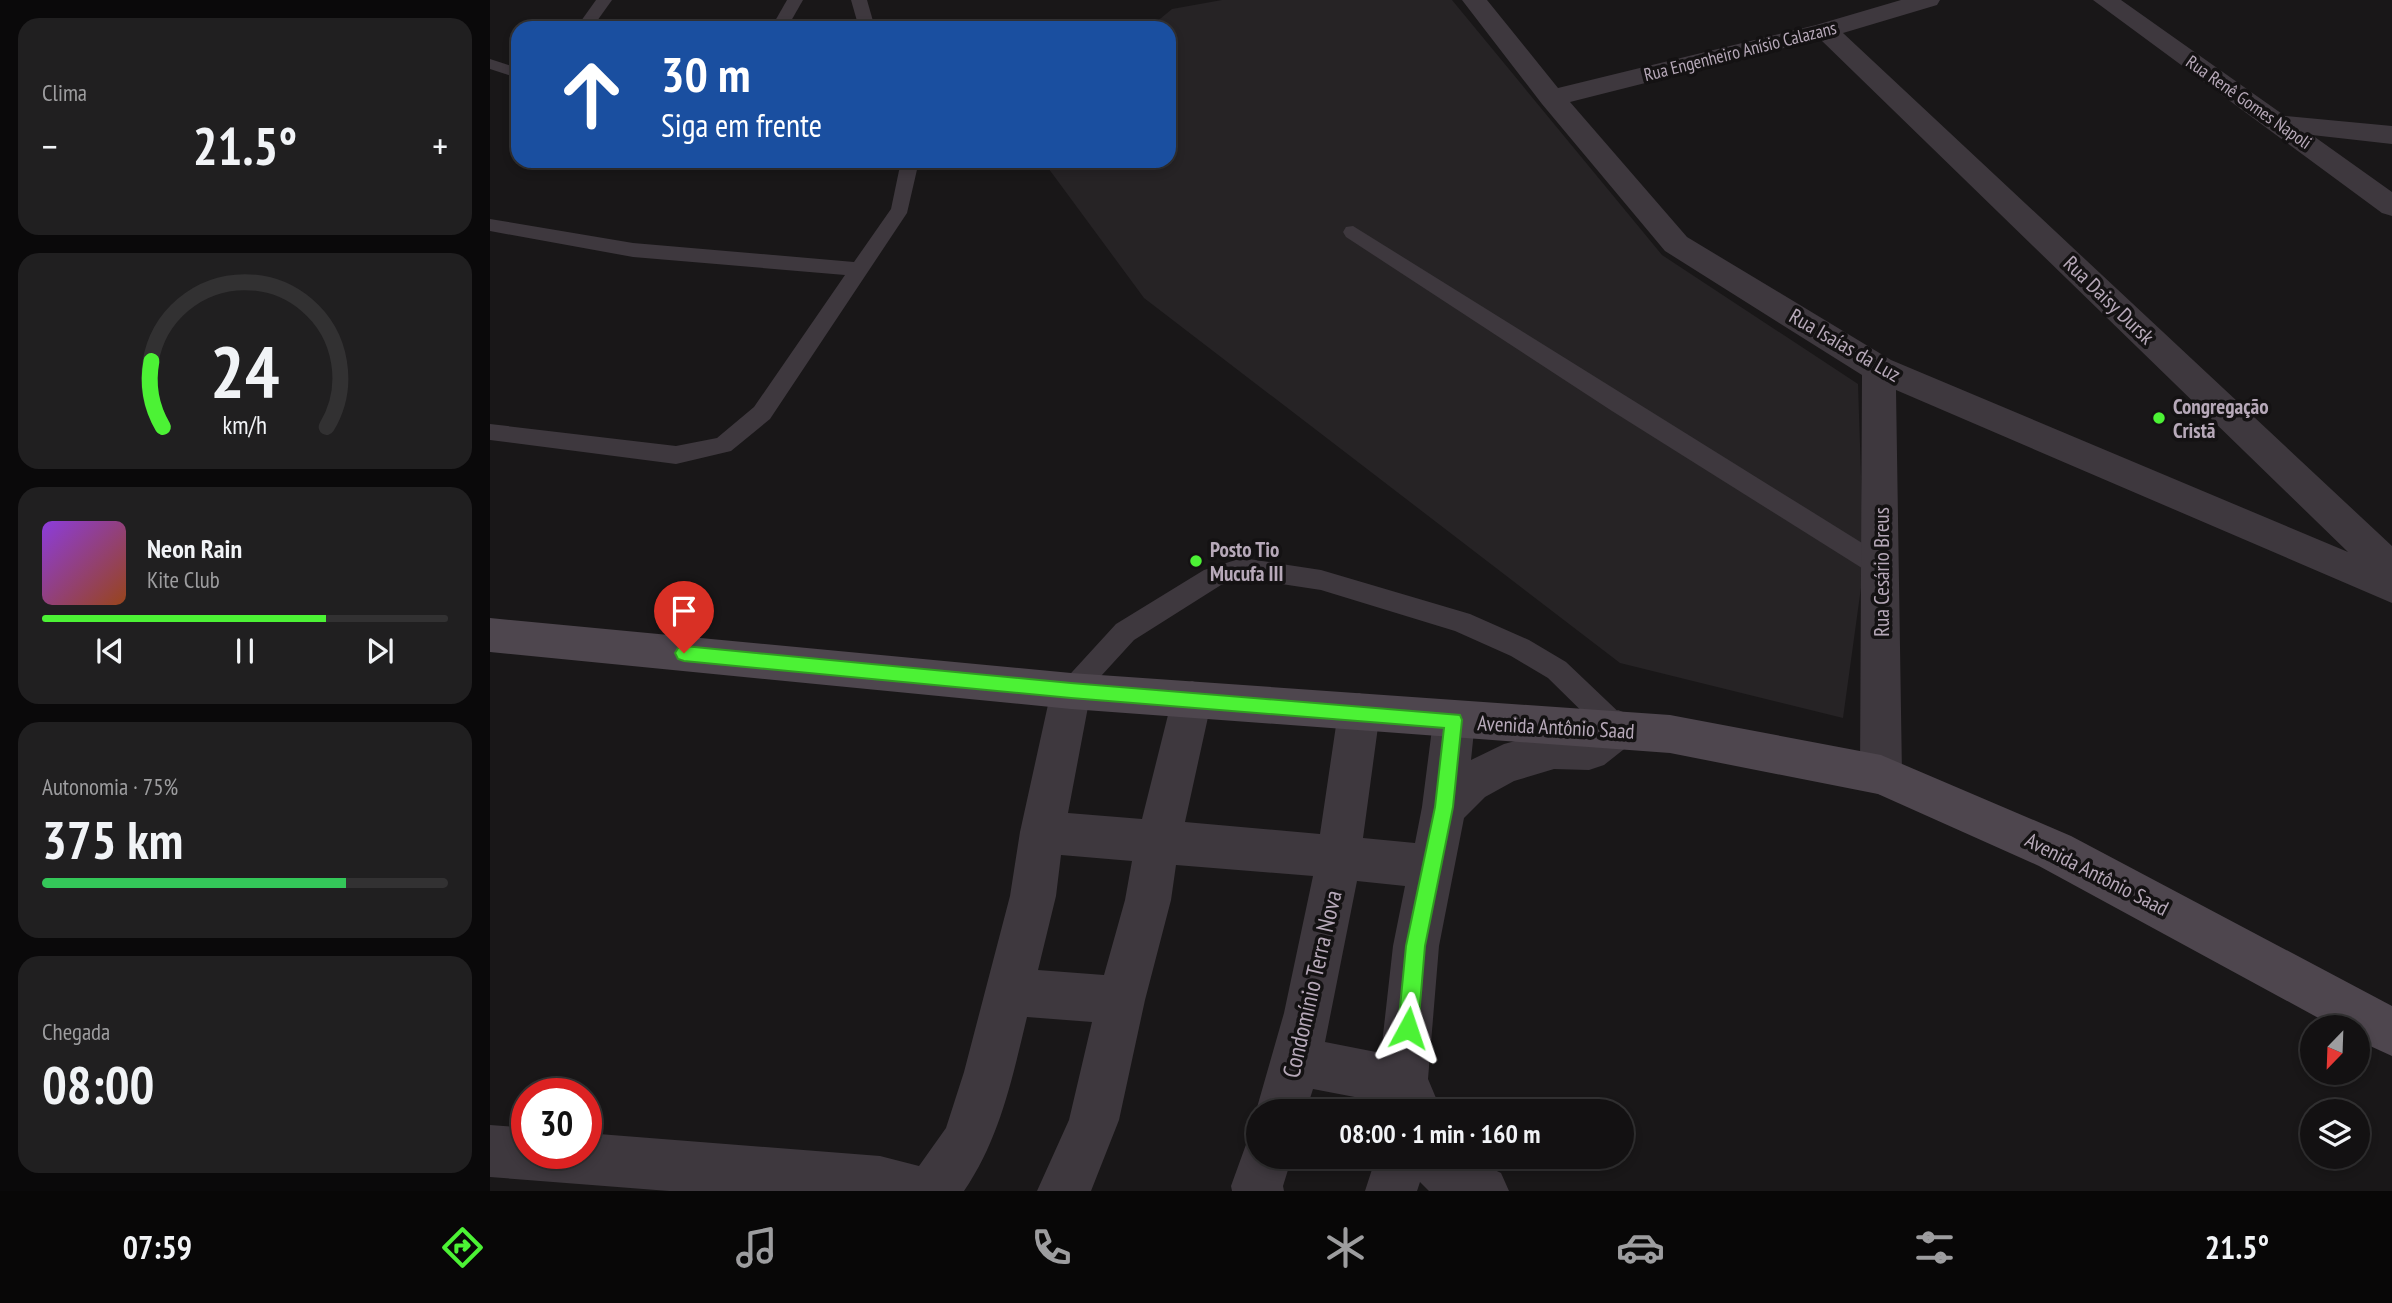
<!DOCTYPE html>
<html lang="pt">
<meta charset="utf-8">
<style>
:root{--surface:#131112;--page:#201f20;--text:#f1f3f6;--muted:#9d9d9f;--line:#323132;--accent:#4cf235}
body{margin:0;font-family:"PT Sans Narrow",sans-serif;background:var(--page);color:var(--text);height:100vh;display:flex;flex-direction:column;font-size:26px;white-space:nowrap}
*{box-sizing:border-box;margin:0}
p{font-size:23px;color:var(--muted)}
.icon{flex:none;width:38px;height:38px;fill:none;stroke:currentColor;stroke-width:2;stroke-linecap:round;stroke-linejoin:round}
.map{position:relative;flex:1;overflow:hidden}
.details{display:flex;flex-direction:column;gap:18px;padding:18px;background:#0a090a;width:490px}
.details>*{flex:none}
.hud{position:absolute;left:21px;top:21px;width:665px;height:147px;border-radius:21px;box-shadow:0 4px 10px #0003,0 0 0 2px var(--line);background:#1a4fa0;color:#fff;overflow:hidden}
.needle{width:46px;rotate:203deg}
.buttons{position:absolute;left:1810px;top:1015px;display:grid;gap:14px}
.buttons a{display:grid;place-items:center;width:70px;height:70px;border-radius:50%;background:var(--surface);box-shadow:0 4px 10px #0003,0 0 0 2px var(--line);font-size:35px}
.speed{position:absolute;left:21px;top:1078px;display:flex;gap:14px;font-size:35px;font-weight:700;text-align:center}
.speed>*{display:grid;place-content:center;width:91px;height:91px;border-radius:50%;background:var(--surface);box-shadow:0 4px 10px #0003,0 0 0 2px var(--line);line-height:1}
.speed .limit{border:10px solid #d22;background:#fff;color:#111}
.pin{position:absolute;display:grid;place-items:center;width:60px;height:60px;color:#fff;margin:-72px -30px;border-radius:50% 50% 50% 0;rotate:-45deg;box-shadow:0 0 7px #0007}
.pin .icon{rotate:45deg}
.me{position:absolute;width:77px;margin:-38px;rotate:5deg;stroke-linejoin:round;filter:drop-shadow(0 0 5px #0008)}
.turn{display:flex;align-items:center;gap:24px;height:147px;padding:0 35px;font-size:32px}
.turn .icon{width:91px;height:91px;stroke-width:2.5}
.turn b{display:block;font-size:49px;line-height:60px}
.big{font-size:52px;font-weight:600;line-height:1.1}
.details .card{flex:1;display:flex;flex-direction:column;justify-content:center;gap:10px;min-width:0;padding:0 24px;border-radius:21px;background:var(--page)}
.details .dial{align-items:center;gap:0}
.dial svg{height:182px;overflow:visible;fill:none;stroke:var(--line);stroke-width:7;stroke-linecap:round;text-anchor:middle}
.dial text{fill:var(--text);stroke:none}
.song{display:flex;align-items:center;gap:21px}
.cover{width:84px;height:84px;border-radius:10px;background:linear-gradient(135deg,hsl(270 70% 55%),hsl(20 70% 35%))}
.played{height:7px;border-radius:4px;background:linear-gradient(90deg,var(--accent) 70%,var(--line) 70%)}
.keys{display:flex;justify-content:space-around;direction:ltr}
.heat{display:flex;justify-content:space-between;align-items:center;font-size:38px;direction:ltr}
.charge{height:10px;border-radius:5px;background:linear-gradient(90deg,#34c759 75%,var(--line) 0)}
.trip{position:absolute;left:756px;top:1099px;width:388px;height:70px;border-radius:35px;background:var(--surface);box-shadow:0 4px 10px #0003,0 0 0 2px var(--line);font-weight:600;line-height:70px;text-align:center}
.tabs{display:flex;height:112px;justify-content:space-around;align-items:center;background:#080707;color:var(--muted)}
.tabs .icon{width:49px;height:49px}
.tabs .selected{color:var(--accent)}
.tabs b{font-size:32px;color:var(--text)}
main{display:flex;flex:1;min-height:0}
.map>svg:first-child{display:block}
.built{fill:#262325}
.lines{fill:none;stroke-linecap:round;stroke-linejoin:round}
.service{fill:#3e383e;fill-rule:evenodd}
.minor{fill:#3e383e;fill-rule:evenodd}
.secondary{fill:#4e464e;fill-rule:evenodd}
.route{fill:#4cf235;stroke:#319d22;stroke-width:2}
.poi-dot{fill:#4cf235;stroke:#141213;stroke-width:2.5}
.labels{text-anchor:middle;dominant-baseline:central;stroke-width:7;stroke-linejoin:round;paint-order:stroke}
.far-street-label{font-size:18px;fill:#b7a9b9;stroke:#141213}
.street-label{font-size:21px;fill:#b7a9b9;stroke:#141213}
.poi-label{font-size:21px;font-weight:bold;fill:#b7a9b9;stroke:#141213;text-anchor:start}
.near-street-label{font-size:24px;fill:#b7a9b9;stroke:#141213}
</style>
<main>
<section class="details">
<div class="card"><p>Clima</p>
<div class="heat"><a>−</a><b class="big">21.5°</b><a>+</a></div>
</div>
<div class="card dial"><svg viewBox="0 0 100 80">
<path d="M14 69A42 42 0 1 1 86 69"/>
<path d="M14 69A42 42 0 0 1 9 40" stroke="#4cf235"/>
<text x="50" y="56" font-size="32" font-weight="700">24</text>
<text x="50" y="72" font-size="11">km/h</text>
</svg></div>
<div class="card">
<div class="song"><i class="cover"></i><div><b>Neon Rain</b><p>Kite Club</p></div></div>
<div class="played"></div>
<div class="keys"><svg class="icon" aria-label="previous" viewBox="0 0 24 24"><path d="M18 5L8 12l10 7zM5 5v14"/></svg><svg class="icon" aria-label="pause" viewBox="0 0 24 24"><path d="M8 5v14M16 5v14"/></svg><svg class="icon" aria-label="next" viewBox="0 0 24 24"><path d="M6 5l10 7-10 7zM19 5v14"/></svg></div>
</div>
<div class="card"><p>Autonomia · 75%</p><b class="big">375 km</b><div class="charge"></div></div>
<div class="card"><p>Chegada</p><b class="big">08:00</b></div>
</section>
<div class="map">
<svg width="1902" height="1191" viewBox="0 0 1902 1191">
<rect width="100%" height="100%" fill="#191718"/>
<path class="built" d="M732,0H962L1172,255L1368,384L1374,566L1353,718L1130,663L654,298L553,161H679V28H659L682,9Z"/>
<g class="lines">
<g class="service">
<path d="M106,0H122L102,28H86Z"/>
<path d="M297,0H313L297,28H281Z"/>
<path d="M361,0H377L385,28H369Z"/>
<path d="M0,59L28,68V78L0,69Z"/>
<path d="M411,161H429L417,213L280,419L241,451L186,464L0,440V424L186,446L227,438L264,407L355,275L143,257L0,231V219L143,243L364,262L401,209Z"/>
<path d="M863,226L1401,561L1404,568L1401,575L1392,578L1383,575L1122,411L856,237L853,232L856,227Z"/>
<path d="M752,558L831,570L980,614L1039,640L1076,662L1137,720L1141,729L1137,738L1128,741L1119,738L1058,678L1021,656L965,631L831,590L752,578L731,585L644,640L590,699L581,703L572,699L568,691L572,683L626,624L714,570Z"/>
</g>
<g class="minor">
<path d="M972,0H997L1068,88L1326,25L1411,0H1450L1447,5L1353,33L1902,546V603L1406,390L1412,775L1406,789L1391,795L1376,789L1370,775L1372,375L1175,251L1052,104ZM1330,39L1858,552L1401,360L1197,237L1080,102Z"/>
<path d="M1603,0H1631L1795,116L1902,126V144L1822,135L1902,192V216L1892,213Z"/>
<path d="M581,673L595,678L601,691L578,813L652,819L682,699L688,686L702,681L716,686L722,699L695,822L830,834L848,712L854,699L869,693L884,699L890,712L873,838L925,843L932,807L943,721L949,708L964,702L979,708L985,721L981,760L1014,744L1064,731H1092L1113,716L1128,710L1143,716L1149,729L1143,742L1114,765L1099,770L1064,769L1024,781L995,797L974,818L949,946L938,1079L946,1098V1111H896V1103L823,1089L816,1111H768V1117L766,1111L794,1013L823,876L686,865L681,900L655,1000L629,1120L601,1191H547L579,1120L602,1022L537,1017C522,1079 510,1138 474,1191H179L0,1177V1125L37,1128V1153H96V1133L390,1156L429,1166L456,1128L474,1072L520,896L530,832L561,691L567,678ZM571,855L642,861L635,900L614,975L548,970L566,896ZM867,881L915,886L903,946L891,1053L835,1042Z"/>
<path d="M768,1135V1157H802L793,1186L794,1191H742L741,1186L758,1139Z"/>
<path d="M886,1157H978L1011,1173L1019,1191H939L930,1182L927,1191H875Z"/>
</g>
<path class="secondary" d="M0,618L581,673L1180,715L1391,755L1581,836L1902,1006V1056L1867,1040V1027H1845L1549,866L1388,794L1180,753L581,709L0,652Z"/>
</g>
<path class="route" d="M194,646L581,683L970,715L972,720L963,807L935,946L928,1028L925,1035L918,1038L911,1035L908,1028L916,946L945,807L954,728L581,698L194,661L188,659L185,653L188,648Z"/>
<g class="poi-dot">
<circle cx="1669" cy="418" r="7"/>
<circle cx="706" cy="561" r="7"/>
</g>
<g class="labels">
<g class="far-street-label">
<text transform="translate(1250 51) rotate(-14)">Rua Engenheiro Anísio Calazans</text>
<text transform="translate(1759 102) rotate(35)">Rua Renê Gomes Napoli</text>
</g>
<g class="street-label">
<text transform="translate(1619 300) rotate(44)">Rua Daisy Dursk</text>
<text transform="translate(1355 345) rotate(30)">Rua Isaías da Luz</text>
<text transform="translate(1391 572) rotate(-90)">Rua Cesário Breus</text>
<text transform="translate(1066 727) rotate(3)">Avenida Antônio Saad</text>
<text transform="translate(1607 874) rotate(27)">Avenida Antônio Saad</text>
</g>
<g class="poi-label">
<text x="1683" y="406">Congregação<tspan x="1683" dy="24">Cristã</tspan></text>
<text x="720" y="549">Posto Tio<tspan x="720" dy="24">Mucufa III</tspan></text>
</g>
<g class="near-street-label">
<text transform="translate(822 984) rotate(-77)">Condomínio Terra Nova</text>
</g>
</g>
</svg>
<div class="buttons">
<a><svg class="needle" viewBox="-14 -14 28 28"><path d="M0-13l5 13h-10z" fill="#e53935"/><path d="M0 13l5-13h-10z" fill="#9d9d9f"/></svg></a>
<a><svg class="icon" aria-label="layers" viewBox="0 0 24 24"><path d="M12 4l9 5-9 5-9-5zM3 14l9 5 9-5"/></svg></a>
</div>
<div class="speed"><div class="limit">30</div></div>
<div class="pin" style="left:194px;top:653px;background:#d93025"><svg class="icon" aria-label="arrive" viewBox="0 0 24 24"><path d="M6 21V4h12l-3 4 3 4H6"/></svg></div>
<svg class="me" style="left:918px;top:1028px" viewBox="-20 -20 40 40"><path d="M0-17L14 15 0 8-14 15z" fill="#4cf235" stroke="#fff" stroke-width="4"/></svg>
<div class="trip">08:00 · 1 min · 160 m</div>
<div class="hud">
<div class="turn"><svg class="icon" aria-label="ahead" viewBox="0 0 24 24"><path d="M12 20V5M6 11l6-6 6 6"/></svg><div><b>30 m</b>Siga em frente</div></div>
</div>
</div>
</main>
<nav class="tabs">
<b>07:59</b>
<svg class="icon selected" aria-label="directions" viewBox="0 0 24 24"><path d="M12 3l9 9-9 9-9-9zM9 14v-3h6M13 9l2 2-2 2"/></svg>
<svg class="icon" aria-label="music" viewBox="0 0 24 24"><path d="M9 18V5l10-2v13"/><circle cx="6" cy="18" r="3"/><circle cx="16" cy="16" r="3"/></svg>
<svg class="icon" aria-label="phone" viewBox="0 0 24 24"><path d="M5 4h4l2 5-3 2q2 4 5 5l2-3 5 2v4C11 20 4 13 5 4z"/></svg>
<svg class="icon" aria-label="climate" viewBox="0 0 24 24"><path d="M12 3v18M4 7l16 10M4 17L20 7"/></svg>
<svg class="icon" aria-label="car" viewBox="0 0 24 24"><path d="M5 17H2v-5l4-1 3-4h7l3 4 3 1v5h-3M9 17h6M6 11h13"/><circle cx="7" cy="17" r="2"/><circle cx="17" cy="17" r="2"/></svg>
<svg class="icon" aria-label="filters" viewBox="0 0 24 24"><path d="M4 7h16M4 17h16"/><circle cx="9" cy="7" r="2"/><circle cx="15" cy="17" r="2"/></svg>
<b>21.5°</b>
</nav>
